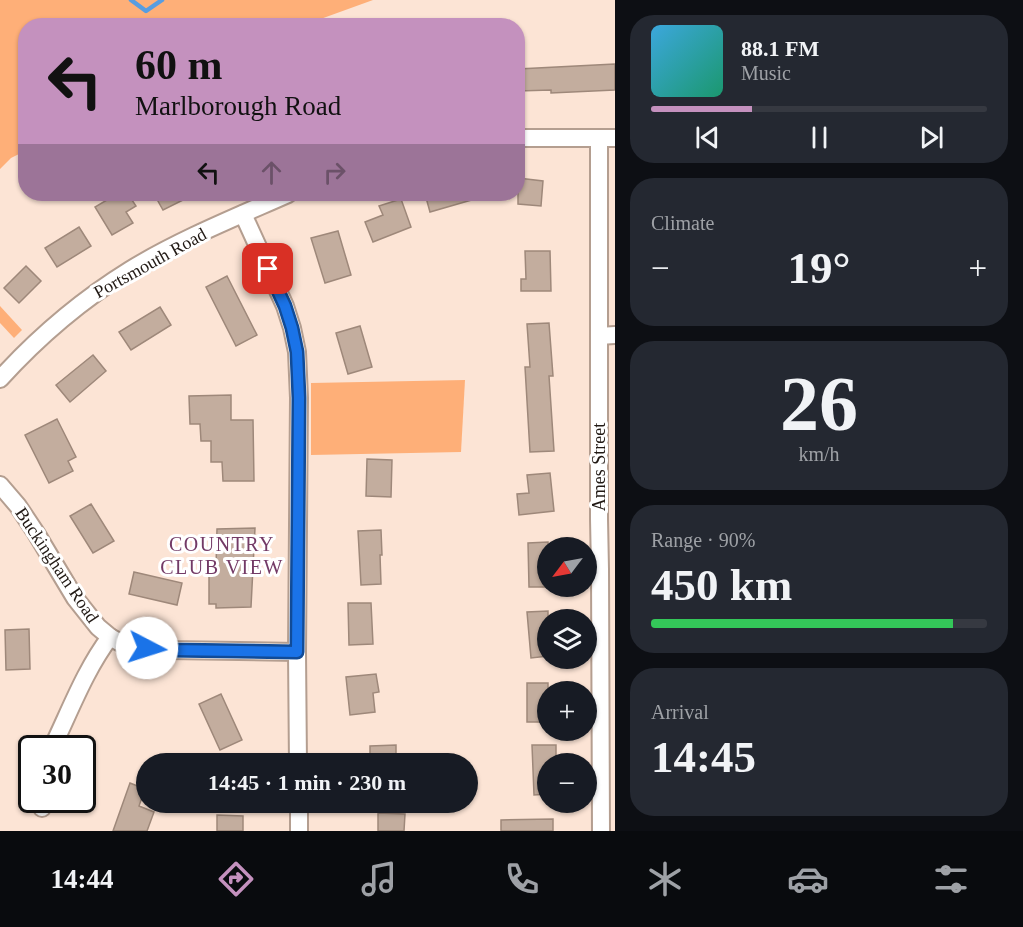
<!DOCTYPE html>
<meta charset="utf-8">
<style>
:root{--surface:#171b24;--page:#242831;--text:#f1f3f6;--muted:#9ea1a6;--line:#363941;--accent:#c491be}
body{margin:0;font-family:Georgia,serif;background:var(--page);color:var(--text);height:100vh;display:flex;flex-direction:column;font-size:22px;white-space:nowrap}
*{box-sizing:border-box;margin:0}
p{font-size:20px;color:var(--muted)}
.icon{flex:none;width:33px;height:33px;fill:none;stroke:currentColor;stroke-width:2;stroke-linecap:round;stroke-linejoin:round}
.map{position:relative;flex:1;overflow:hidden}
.drawer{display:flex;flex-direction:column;gap:15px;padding:15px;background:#0d0f14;width:408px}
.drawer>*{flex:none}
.top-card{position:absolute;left:18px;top:18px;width:507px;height:183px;border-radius:24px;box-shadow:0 2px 4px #0004;background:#c491be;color:#111;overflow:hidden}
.needle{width:39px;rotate:238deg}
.buttons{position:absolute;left:537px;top:537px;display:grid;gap:12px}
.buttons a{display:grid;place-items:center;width:60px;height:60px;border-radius:50%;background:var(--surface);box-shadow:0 2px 4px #0004;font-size:30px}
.speed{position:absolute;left:18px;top:735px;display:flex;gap:12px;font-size:30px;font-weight:700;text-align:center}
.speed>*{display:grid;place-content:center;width:78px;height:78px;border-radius:50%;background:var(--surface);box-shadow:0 2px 4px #0004;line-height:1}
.speed .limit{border:3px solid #111;border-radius:9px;background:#fff;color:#111}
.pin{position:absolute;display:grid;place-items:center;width:51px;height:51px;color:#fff;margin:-26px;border-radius:12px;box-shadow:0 3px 9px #0006}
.me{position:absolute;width:66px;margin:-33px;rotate:95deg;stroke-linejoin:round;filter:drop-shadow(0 0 4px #0008)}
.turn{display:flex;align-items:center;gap:21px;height:126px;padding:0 18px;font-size:27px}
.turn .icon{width:78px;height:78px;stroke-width:2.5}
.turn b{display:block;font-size:42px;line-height:51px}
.lanes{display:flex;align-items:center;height:57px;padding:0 18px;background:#0003;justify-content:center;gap:30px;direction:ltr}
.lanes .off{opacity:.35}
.big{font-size:45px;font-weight:800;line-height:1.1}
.drawer .card{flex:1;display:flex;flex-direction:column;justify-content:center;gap:9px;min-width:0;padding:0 21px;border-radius:24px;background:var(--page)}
.drawer .dial{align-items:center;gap:0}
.dial b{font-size:78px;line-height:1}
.song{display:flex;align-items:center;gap:18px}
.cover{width:72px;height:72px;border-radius:9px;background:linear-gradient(135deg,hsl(200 70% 55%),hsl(160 70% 35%))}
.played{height:6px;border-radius:3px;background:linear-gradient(90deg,var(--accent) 30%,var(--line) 30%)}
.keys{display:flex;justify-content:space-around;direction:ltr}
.heat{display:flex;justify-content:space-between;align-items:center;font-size:33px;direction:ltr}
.charge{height:9px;border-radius:4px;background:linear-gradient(90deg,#34c759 90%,var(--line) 0)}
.trip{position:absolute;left:136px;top:753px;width:342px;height:60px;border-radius:30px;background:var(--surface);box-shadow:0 2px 4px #0004;font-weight:800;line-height:60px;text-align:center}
.tab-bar{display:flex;height:96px;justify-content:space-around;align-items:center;background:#090b0e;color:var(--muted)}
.tab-bar .icon{width:42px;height:42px}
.tab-bar .active{color:var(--accent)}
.tab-bar b{font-size:27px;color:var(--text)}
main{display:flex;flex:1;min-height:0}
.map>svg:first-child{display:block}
.green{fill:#feaf78}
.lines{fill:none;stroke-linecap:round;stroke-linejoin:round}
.stream{stroke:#589de1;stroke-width:4.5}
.building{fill:#c3ad9e;stroke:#9e887a;stroke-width:1.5}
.minor-casing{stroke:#b49e90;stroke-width:20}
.minor{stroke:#fff;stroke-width:16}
.route-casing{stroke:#114b97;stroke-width:15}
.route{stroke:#1a73e8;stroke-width:10}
.labels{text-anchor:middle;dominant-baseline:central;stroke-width:6;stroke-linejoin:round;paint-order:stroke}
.street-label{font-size:18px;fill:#211914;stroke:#fff}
.neighbourhood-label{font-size:20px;letter-spacing:1.5px;fill:#733a66;stroke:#fff}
</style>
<main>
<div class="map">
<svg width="615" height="831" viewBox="0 0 615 831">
<rect width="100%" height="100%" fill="#fce4d5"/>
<g class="green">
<path d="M0,0H373L304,25L26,26L25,151L11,158L0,169Z"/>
<path d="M0,306L22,330L14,338L0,323Z"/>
<path d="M465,380L461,452L311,455V383Z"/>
</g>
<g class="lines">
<path class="stream" d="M131,0L146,11L162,0"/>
</g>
<g class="building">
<path d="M615,64V90L551,93V90L518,91V69Z"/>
<path d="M518,178L543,181L541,206L518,204Z"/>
<path d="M117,194H128L136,206L126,212L133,223L112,235L95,207Z"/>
<path d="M154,194H195L163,210Z"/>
<path d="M425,194H481L482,197L430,212Z"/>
<path d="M401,199L411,227L373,242L365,222L383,215L379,206Z"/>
<path d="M79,227L91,246L57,267L45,248Z"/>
<path d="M338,231L351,275L325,283L311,238Z"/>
<path d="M525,251H550L551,291H521V279H526Z"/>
<path d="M26,266L41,281L19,303L4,288Z"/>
<path d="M227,276L257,335L236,346L206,287Z"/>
<path d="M160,307L171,325L131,350L119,332Z"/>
<path d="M549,323L553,376H549L554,451L530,452L525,367H530L527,324Z"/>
<path d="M360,326L372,367L348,374L336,333Z"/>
<path d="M93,355L106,371L70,402L56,385Z"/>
<path d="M231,395V420H253L254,481H223L222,462H211V441H201L200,424H190L189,396Z"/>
<path d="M57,419L76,457L68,461L73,471L49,483L25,435Z"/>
<path d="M367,459L392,460L391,497L366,496Z"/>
<path d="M550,473L554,511L519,515L517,494L529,493L527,475Z"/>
<path d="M91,504L114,541L93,553L70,516Z"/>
<path d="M255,528L251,607L216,608V604H209V567H216L217,529Z"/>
<path d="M381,530L382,555H380L381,584L361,585L358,531Z"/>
<path d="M548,542V587H529L528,543Z"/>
<path d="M134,572L182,583L177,605L129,594Z"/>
<path d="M348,603H371L373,644L349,645Z"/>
<path d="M548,611V656L531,658L527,612Z"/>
<path d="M29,629L30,669L6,670L5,630Z"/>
<path d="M376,674L379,692L373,693L375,712L350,715L346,677Z"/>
<rect x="527" y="683" width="21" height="39"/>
<path d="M221,694L242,740L220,750L199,704Z"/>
<path d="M396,745V764H370V746Z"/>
<path d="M532,745H556V764H548V794L534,795Z"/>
<path d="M130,783L145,789L139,806L154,812L147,831H113Z"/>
<path d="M378,813L405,814L404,831H378Z"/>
<path d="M217,815L243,816V831H217Z"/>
<path d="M553,819V831H501V820Z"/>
</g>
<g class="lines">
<g class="minor-casing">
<g id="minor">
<path d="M518,138H615"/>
<path d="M599,139V519L600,569L601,831"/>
<path d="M243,214L285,306L292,328L297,352L299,398L297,652L298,764"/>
<path d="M599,336L615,335"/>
<path d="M0,379C39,336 80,301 130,270C179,240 236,217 288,194"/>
<path d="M0,485L18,506L36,533L75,598L98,627L110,637L126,646L168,650L297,652"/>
<path d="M52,748C70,711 85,670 110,637"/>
<path d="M42,800V808"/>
<path d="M299,802V831"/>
</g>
</g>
<use href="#minor" class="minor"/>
</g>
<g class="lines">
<g class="route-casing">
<path id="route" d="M147,648L168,650L297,652L299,398L297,352L292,328L285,306L268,269"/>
</g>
<use href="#route" class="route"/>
</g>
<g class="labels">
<g class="street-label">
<text transform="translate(150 263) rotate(-29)">Portsmouth Road</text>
<text transform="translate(599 467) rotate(-90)">Ames Street</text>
<text transform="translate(57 565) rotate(56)">Buckingham Road</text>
</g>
<g class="neighbourhood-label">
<text x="222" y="544">COUNTRY<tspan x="222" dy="23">CLUB VIEW</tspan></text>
</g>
</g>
</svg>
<div class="buttons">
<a><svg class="needle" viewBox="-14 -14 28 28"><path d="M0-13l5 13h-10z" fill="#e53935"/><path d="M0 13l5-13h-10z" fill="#9ea1a6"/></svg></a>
<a><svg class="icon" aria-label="layers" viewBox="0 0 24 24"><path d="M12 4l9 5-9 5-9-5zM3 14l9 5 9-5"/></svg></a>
<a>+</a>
<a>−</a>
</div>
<div class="speed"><div class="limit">30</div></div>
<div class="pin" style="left:268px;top:269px;background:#d93025"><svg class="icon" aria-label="arrive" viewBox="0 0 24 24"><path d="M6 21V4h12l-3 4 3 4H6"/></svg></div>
<svg class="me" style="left:147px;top:648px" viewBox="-20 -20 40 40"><circle r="19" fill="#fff"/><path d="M0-13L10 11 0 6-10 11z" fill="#1a73e8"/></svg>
<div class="trip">14:45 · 1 min · 230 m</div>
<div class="top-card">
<div class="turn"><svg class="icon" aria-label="left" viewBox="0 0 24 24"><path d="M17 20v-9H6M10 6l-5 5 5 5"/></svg><div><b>60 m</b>Marlborough Road</div></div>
<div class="lanes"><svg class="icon" aria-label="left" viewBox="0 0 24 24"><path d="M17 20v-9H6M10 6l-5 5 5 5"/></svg><svg class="icon off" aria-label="ahead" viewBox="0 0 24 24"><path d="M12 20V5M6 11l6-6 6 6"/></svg><svg class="icon off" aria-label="right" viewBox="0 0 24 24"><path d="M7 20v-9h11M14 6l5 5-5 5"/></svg></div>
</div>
</div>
<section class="drawer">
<div class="card">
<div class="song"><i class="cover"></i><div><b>88.1 FM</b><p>Music</p></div></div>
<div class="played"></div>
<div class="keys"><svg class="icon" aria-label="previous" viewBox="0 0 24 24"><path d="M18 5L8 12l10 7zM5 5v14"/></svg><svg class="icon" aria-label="pause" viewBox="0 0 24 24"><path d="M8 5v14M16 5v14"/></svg><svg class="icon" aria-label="next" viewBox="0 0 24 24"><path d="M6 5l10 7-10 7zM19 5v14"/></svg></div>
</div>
<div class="card"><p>Climate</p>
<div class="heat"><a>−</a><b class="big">19°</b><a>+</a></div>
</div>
<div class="card dial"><b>26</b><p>km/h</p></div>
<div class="card"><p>Range · 90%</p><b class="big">450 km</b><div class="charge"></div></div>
<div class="card"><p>Arrival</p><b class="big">14:45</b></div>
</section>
</main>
<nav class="tab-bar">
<b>14:44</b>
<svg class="icon active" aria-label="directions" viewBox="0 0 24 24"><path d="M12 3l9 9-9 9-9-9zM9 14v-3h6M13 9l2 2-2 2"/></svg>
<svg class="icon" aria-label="music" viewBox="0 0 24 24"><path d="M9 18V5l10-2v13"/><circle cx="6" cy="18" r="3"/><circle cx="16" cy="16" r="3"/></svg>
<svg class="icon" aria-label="phone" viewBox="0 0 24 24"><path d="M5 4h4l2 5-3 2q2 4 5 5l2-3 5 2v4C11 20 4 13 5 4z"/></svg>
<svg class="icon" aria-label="climate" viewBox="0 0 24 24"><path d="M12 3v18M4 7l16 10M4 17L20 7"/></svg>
<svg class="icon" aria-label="car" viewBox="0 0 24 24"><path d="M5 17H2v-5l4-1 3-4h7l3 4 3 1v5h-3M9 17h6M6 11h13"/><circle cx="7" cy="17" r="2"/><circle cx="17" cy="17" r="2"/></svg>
<svg class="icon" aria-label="filters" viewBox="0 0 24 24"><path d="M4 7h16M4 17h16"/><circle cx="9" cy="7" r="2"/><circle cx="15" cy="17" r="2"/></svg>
</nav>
